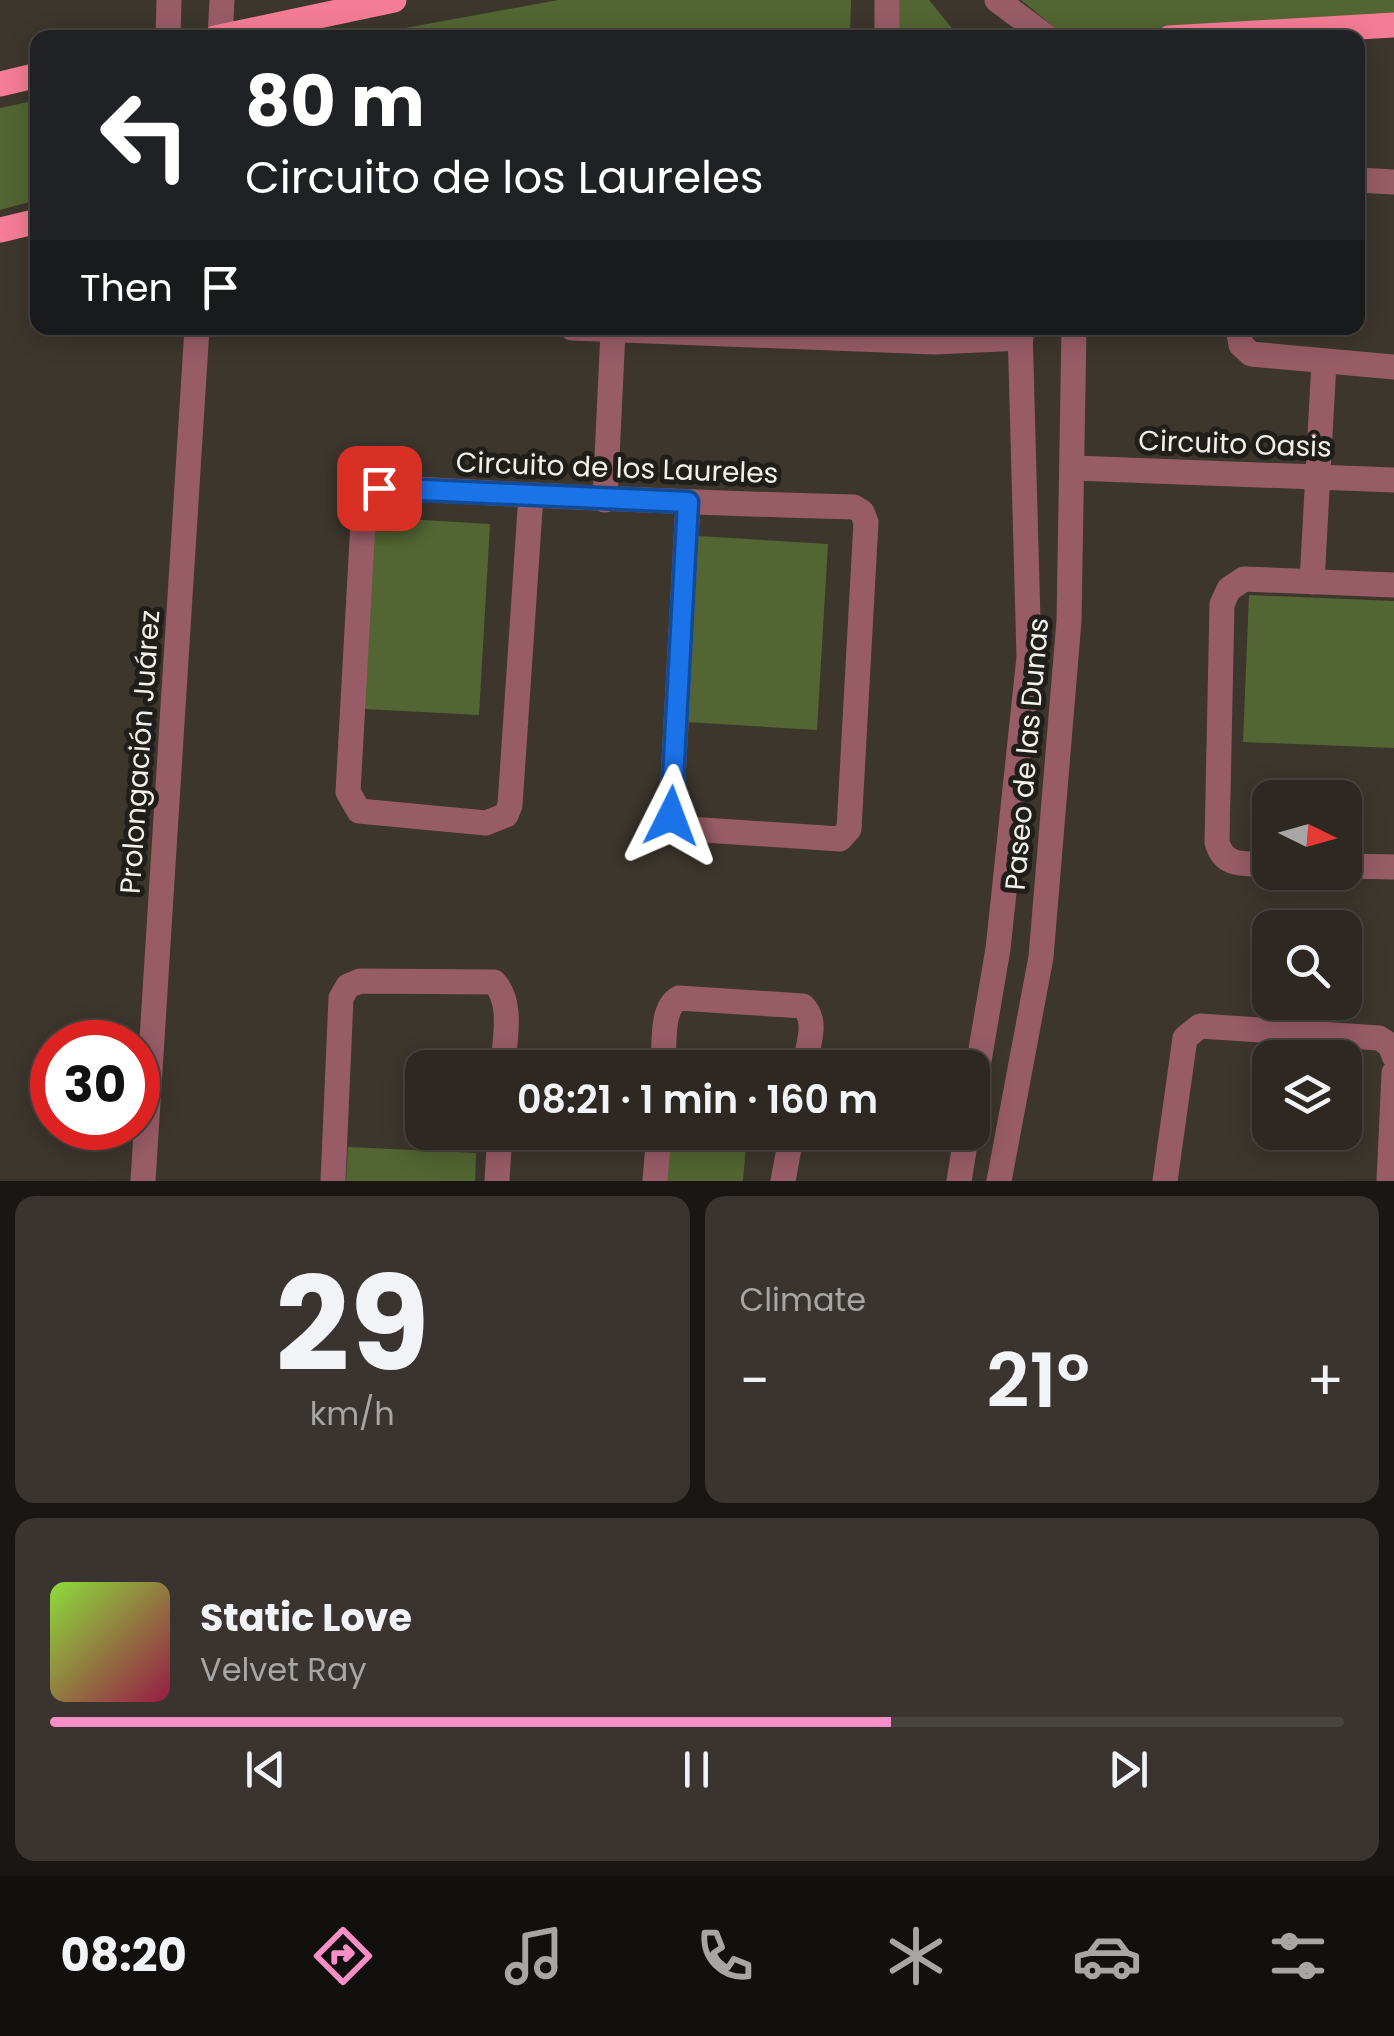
<!DOCTYPE html>
<meta charset="utf-8">
<style>
:root{--surface:#2d2822;--page:#39342f;--text:#f1f3f6;--muted:#a7a6a5;--line:#484440;--accent:#fa8fc8}
body{margin:0;font-family:Poppins,sans-serif;background:var(--page);color:var(--text);height:100vh;display:flex;flex-direction:column;font-size:38px;white-space:nowrap}
*{box-sizing:border-box;margin:0}
p{font-size:32px;color:var(--muted)}
.icon{flex:none;width:55px;height:55px;fill:none;stroke:currentColor;stroke-width:2;stroke-linecap:round;stroke-linejoin:round}
.map{position:relative;height:1181px;overflow:hidden}
.side{display:flex;flex-direction:column;gap:15px;padding:15px;background:#191613;flex:1}
.side>*{flex:none}
.banner{position:absolute;left:30px;top:30px;width:1335px;height:305px;border-radius:20px;box-shadow:0 5px 25px #0003,0 0 0 2px var(--line);background:#202124;color:#fff;overflow:hidden}
.needle{width:65px;rotate:95deg}
.controls{position:absolute;left:1252px;top:780px;display:grid;gap:20px}
.controls a{display:grid;place-items:center;width:110px;height:110px;border-radius:20px;background:var(--surface);box-shadow:0 5px 25px #0003,0 0 0 2px var(--line);font-size:50px}
.speed{position:absolute;left:30px;top:1020px;display:flex;gap:20px;font-size:50px;font-weight:700;text-align:center}
.speed>*{display:grid;place-content:center;width:130px;height:130px;border-radius:50%;background:var(--surface);box-shadow:0 5px 25px #0003,0 0 0 2px var(--line);line-height:1}
.speed .limit{border:15px solid #d22;background:#fff;color:#111}
.pin{position:absolute;display:grid;place-items:center;width:85px;height:85px;color:#fff;margin:-42px;border-radius:20px;box-shadow:0 5px 15px #0006}
.me{position:absolute;width:110px;margin:-55px;rotate:3deg;stroke-linejoin:round;filter:drop-shadow(0 0 8px #0008)}
.turn{display:flex;align-items:center;gap:35px;height:210px;padding:0 50px;font-size:45px}
.turn .icon{width:130px;height:130px;stroke-width:2.5}
.turn b{display:block;font-size:70px;line-height:85px}
.then{display:flex;align-items:center;height:95px;padding:0 50px;background:#0003;gap:20px;font-size:38px}
.big{font-size:75px;font-weight:600;line-height:1.1}
.side .widget{flex:1;display:flex;flex-direction:column;justify-content:center;gap:15px;min-width:0;padding:0 35px;border-radius:20px;background:var(--page)}
.side .dial{align-items:center;gap:0}
.dial b{font-size:130px;line-height:1}
.song{display:flex;align-items:center;gap:30px}
.cover{width:120px;height:120px;border-radius:15px;background:linear-gradient(135deg,hsl(90 70% 55%),hsl(340 70% 35%))}
.played{height:10px;border-radius:5px;background:linear-gradient(90deg,var(--accent) 65%,var(--line) 65%)}
.keys{display:flex;justify-content:space-around;direction:ltr}
.heat{display:flex;justify-content:space-between;align-items:center;font-size:55px;direction:ltr}
.side .tiles{flex:1;display:grid;gap:15px;grid-template-columns:1fr 1fr}
.widget:last-child{grid-column:span 2}
.trip{position:absolute;left:405px;top:1050px;width:585px;height:100px;border-radius:20px;background:var(--surface);box-shadow:0 5px 25px #0003,0 0 0 2px var(--line);font-weight:600;line-height:100px;text-align:center}
.tab-bar{display:flex;height:160px;justify-content:space-around;align-items:center;background:#12100e;color:var(--muted)}
.tab-bar .icon{width:70px;height:70px}
.tab-bar .on{color:var(--accent)}
.tab-bar b{font-size:45px;color:var(--text)}
.map>svg:first-child{display:block}
.green{fill:#536532}
.lines{fill:none;stroke-linecap:round;stroke-linejoin:round}
.minor{stroke:#985c67;stroke-width:25}
.tertiary{stroke:#985c67;stroke-width:25}
.primary{stroke:#f57c96;stroke-width:25}
.route-casing{stroke:#114b97;stroke-width:25}
.route{stroke:#1a73e8;stroke-width:18}
.labels{text-anchor:middle;dominant-baseline:central;stroke-width:10;stroke-linejoin:round;paint-order:stroke}
.street-label{font-size:28px;fill:#f3efe9;stroke:#201e1a}
</style>
<div class="map">
<svg width="1394" height="1181" viewBox="0 0 1394 1181">
<rect width="100%" height="100%" fill="#3c362d"/>
<g class="green">
<path d="M558,0H851L850,37H356Z"/>
<path d="M884,0H929L959,37L884,36Z"/>
<path d="M1021,0H1394V13L1063,34Z"/>
<path d="M37,100V200L0,210V108Z"/>
<path d="M374,517L490,524L479,715L364,709Z"/>
<path d="M698,536L828,544L817,730L686,722Z"/>
<path d="M1249,595L1394,601V748L1243,742Z"/>
<path d="M669,1133H747L743,1181H665Z"/>
<path d="M348,1147L476,1153L475,1181H346Z"/>
</g>
<g class="lines">
<g class="minor">
<path d="M887,0V38"/>
<path d="M997,0L1048,38"/>
<path d="M1358,180L1394,182"/>
<path d="M572,328L934,342L1021,338"/>
<path d="M1238,328L1241,345L1251,354L1394,367"/>
<path d="M1074,468L1394,480"/>
<path d="M531,495L510,805L506,815L486,823L359,811L348,792L364,504L369,494L379,487C538,496 696,503 854,507L862,512L866,522L849,829L840,839L689,829L677,825L671,816L688,502"/>
<path d="M605,500L613,331"/>
<path d="M1312,582L1324,362"/>
<path d="M1270,864C1247,863 1224,869 1217,842L1222,604L1229,589L1244,579L1394,585"/>
<path d="M1345,866L1394,867"/>
<path d="M663,1068C665,1047 660,1008 679,998L803,1006C819,1022 807,1047 804,1068"/>
<path d="M972,1102L998,949L1029,657L1020,328"/>
<path d="M143,1181L197,328"/>
<path d="M333,1181L341,998L348,986L360,981L494,982C514,1003 504,1041 503,1068"/>
<path d="M497,1181L500,1132"/>
<path d="M655,1181L659,1132"/>
<path d="M783,1181L792,1132"/>
<path d="M959,1181L967,1132"/>
<path d="M999,1181L1041,957L1069,621L1074,328"/>
<path d="M1165,1181L1185,1038L1200,1026L1379,1038L1390,1045L1394,1056"/>
<path d="M1389,1181L1394,1073"/>
</g>
<g class="tertiary">
<path d="M168,38L169,0"/>
<path d="M220,38L222,0"/>
</g>
<g class="primary">
<path d="M215,38L394,0"/>
<path d="M1169,38L1394,25"/>
<path d="M0,84L38,75"/>
<path d="M0,230L38,221"/>
</g>
</g>
<g class="lines">
<g class="route-casing">
<path id="route" d="M379,488L688,502L671,816"/>
</g>
<use href="#route" class="route"/>
</g>
<g class="labels">
<g class="street-label">
<text transform="translate(1235 444) rotate(2)">Circuito Oasis</text>
<text transform="translate(617 468) rotate(2)">Circuito de los Laureles</text>
<text transform="translate(140 752) rotate(-86)">Prolongación Juárez</text>
<text transform="translate(1027 754) rotate(-85)">Paseo de las Dunas</text>
</g>
</g>
</svg>
<div class="controls">
<a><svg class="needle" viewBox="-14 -14 28 28"><path d="M0-13l5 13h-10z" fill="#e53935"/><path d="M0 13l5-13h-10z" fill="#a7a6a5"/></svg></a>
<a><svg class="icon" aria-label="search" viewBox="0 0 24 24"><circle cx="10" cy="10" r="6"/><path d="M15 15l6 6"/></svg></a>
<a><svg class="icon" aria-label="layers" viewBox="0 0 24 24"><path d="M12 4l9 5-9 5-9-5zM3 14l9 5 9-5"/></svg></a>
</div>
<div class="speed"><div class="limit">30</div></div>
<div class="pin" style="left:379px;top:488px;background:#d93025"><svg class="icon" aria-label="arrive" viewBox="0 0 24 24"><path d="M6 21V4h12l-3 4 3 4H6"/></svg></div>
<svg class="me" style="left:671px;top:816px" viewBox="-20 -20 40 40"><path d="M0-17L14 15 0 8-14 15z" fill="#1a73e8" stroke="#fff" stroke-width="4"/></svg>
<div class="trip">08:21 · 1 min · 160 m</div>
<div class="banner">
<div class="turn"><svg class="icon" aria-label="left" viewBox="0 0 24 24"><path d="M17 20v-9H6M10 6l-5 5 5 5"/></svg><div><b>80 m</b>Circuito de los Laureles</div></div>
<div class="then">Then<svg class="icon" aria-label="arrive" viewBox="0 0 24 24"><path d="M6 21V4h12l-3 4 3 4H6"/></svg></div>
</div>
</div>
<section class="side">
<div class="tiles">
<div class="widget dial"><b>29</b><p>km/h</p></div>
<div class="widget"><p>Climate</p>
<div class="heat"><a>−</a><b class="big">21°</b><a>+</a></div>
</div>
<div class="widget">
<div class="song"><i class="cover"></i><div><b>Static Love</b><p>Velvet Ray</p></div></div>
<div class="played"></div>
<div class="keys"><svg class="icon" aria-label="previous" viewBox="0 0 24 24"><path d="M18 5L8 12l10 7zM5 5v14"/></svg><svg class="icon" aria-label="pause" viewBox="0 0 24 24"><path d="M8 5v14M16 5v14"/></svg><svg class="icon" aria-label="next" viewBox="0 0 24 24"><path d="M6 5l10 7-10 7zM19 5v14"/></svg></div>
</div>
</div>
</section>
<nav class="tab-bar">
<b>08:20</b>
<svg class="icon on" aria-label="directions" viewBox="0 0 24 24"><path d="M12 3l9 9-9 9-9-9zM9 14v-3h6M13 9l2 2-2 2"/></svg>
<svg class="icon" aria-label="music" viewBox="0 0 24 24"><path d="M9 18V5l10-2v13"/><circle cx="6" cy="18" r="3"/><circle cx="16" cy="16" r="3"/></svg>
<svg class="icon" aria-label="phone" viewBox="0 0 24 24"><path d="M5 4h4l2 5-3 2q2 4 5 5l2-3 5 2v4C11 20 4 13 5 4z"/></svg>
<svg class="icon" aria-label="climate" viewBox="0 0 24 24"><path d="M12 3v18M4 7l16 10M4 17L20 7"/></svg>
<svg class="icon" aria-label="car" viewBox="0 0 24 24"><path d="M5 17H2v-5l4-1 3-4h7l3 4 3 1v5h-3M9 17h6M6 11h13"/><circle cx="7" cy="17" r="2"/><circle cx="17" cy="17" r="2"/></svg>
<svg class="icon" aria-label="filters" viewBox="0 0 24 24"><path d="M4 7h16M4 17h16"/><circle cx="9" cy="7" r="2"/><circle cx="15" cy="17" r="2"/></svg>
</nav>
